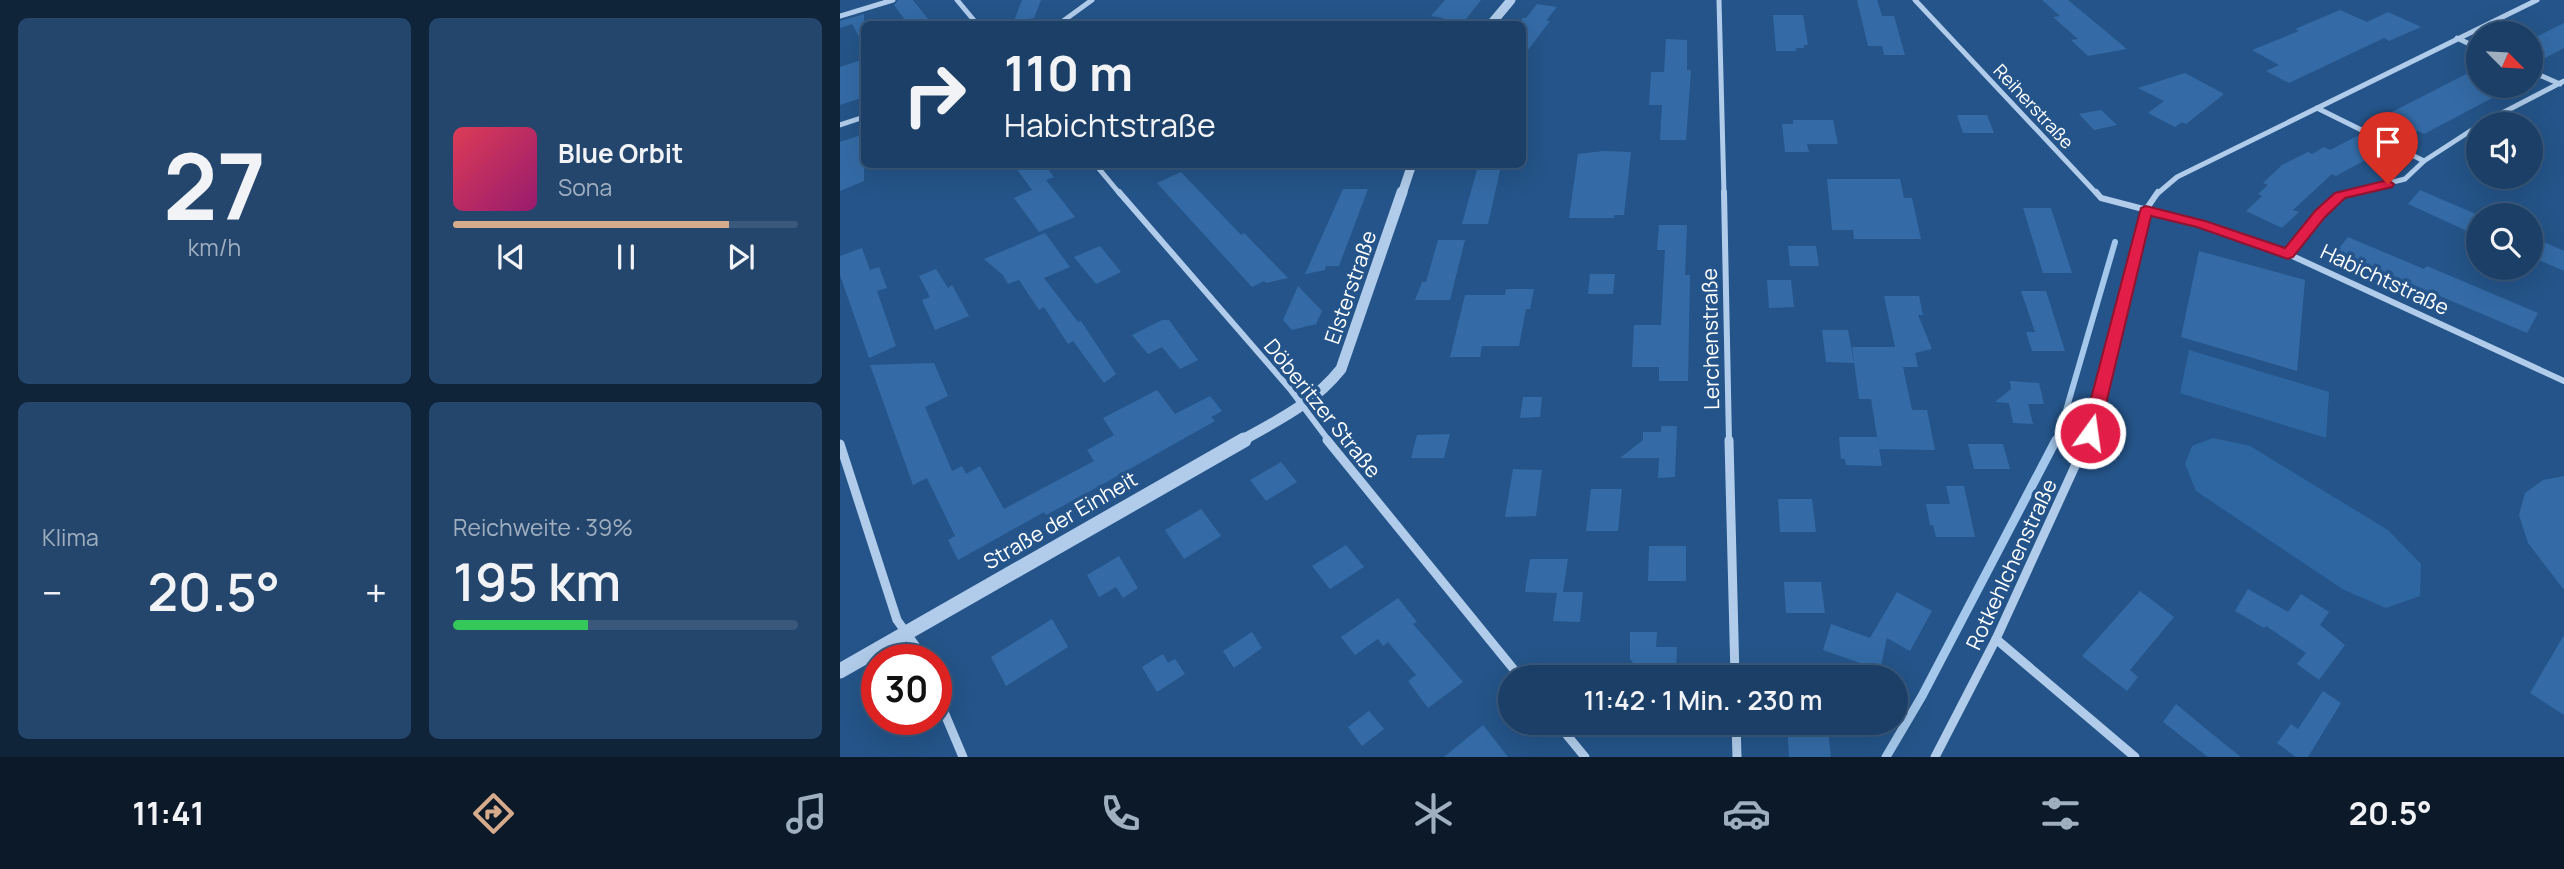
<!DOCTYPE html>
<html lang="de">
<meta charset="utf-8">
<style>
:root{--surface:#1b3f67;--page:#24466d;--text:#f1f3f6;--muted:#a0afc0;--line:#39587b;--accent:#d6ab8b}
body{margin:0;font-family:Manrope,sans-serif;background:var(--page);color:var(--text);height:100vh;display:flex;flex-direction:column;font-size:26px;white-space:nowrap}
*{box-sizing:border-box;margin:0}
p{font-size:23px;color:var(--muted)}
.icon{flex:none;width:38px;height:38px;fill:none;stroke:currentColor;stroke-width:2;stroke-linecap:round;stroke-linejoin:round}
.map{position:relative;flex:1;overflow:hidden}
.panel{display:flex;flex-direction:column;gap:18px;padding:18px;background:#0f2339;width:840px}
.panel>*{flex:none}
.banner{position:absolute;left:21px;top:21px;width:665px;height:147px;border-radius:10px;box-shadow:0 7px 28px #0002,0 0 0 2px var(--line);background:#1b3f67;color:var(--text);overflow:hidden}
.needle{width:46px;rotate:114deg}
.fabs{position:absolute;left:1626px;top:21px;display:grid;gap:14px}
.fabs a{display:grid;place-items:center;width:77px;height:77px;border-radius:50%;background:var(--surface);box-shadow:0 7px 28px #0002,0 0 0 2px var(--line);font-size:35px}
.speed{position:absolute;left:21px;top:644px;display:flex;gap:14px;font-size:35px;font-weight:700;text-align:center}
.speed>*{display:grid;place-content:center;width:91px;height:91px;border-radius:50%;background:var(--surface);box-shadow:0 7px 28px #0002,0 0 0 2px var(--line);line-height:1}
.speed .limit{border:10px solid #d22;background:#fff;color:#111}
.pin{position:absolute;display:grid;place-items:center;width:60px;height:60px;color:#fff;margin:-72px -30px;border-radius:50% 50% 50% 0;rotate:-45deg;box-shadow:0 0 7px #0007}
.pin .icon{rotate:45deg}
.me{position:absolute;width:77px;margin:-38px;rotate:14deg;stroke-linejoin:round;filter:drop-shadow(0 0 5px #0008)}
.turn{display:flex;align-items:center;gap:24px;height:147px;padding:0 28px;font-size:32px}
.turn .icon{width:91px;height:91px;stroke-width:2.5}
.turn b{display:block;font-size:49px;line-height:60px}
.big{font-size:52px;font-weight:600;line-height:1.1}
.panel .widget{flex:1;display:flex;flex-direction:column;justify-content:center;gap:10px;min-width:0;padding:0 24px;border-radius:10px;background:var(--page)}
.panel .dial{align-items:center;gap:0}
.dial b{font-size:91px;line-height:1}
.song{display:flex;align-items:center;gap:21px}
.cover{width:84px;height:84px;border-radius:10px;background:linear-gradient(135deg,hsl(350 70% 55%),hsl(320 70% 35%))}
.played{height:7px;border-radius:4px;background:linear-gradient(90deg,var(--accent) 80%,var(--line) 80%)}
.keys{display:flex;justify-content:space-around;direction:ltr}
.heat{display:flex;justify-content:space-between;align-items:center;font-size:38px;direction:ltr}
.charge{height:10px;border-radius:5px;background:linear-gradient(90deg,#34c759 39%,var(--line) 0)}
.panel .tiles{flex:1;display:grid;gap:18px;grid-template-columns:repeat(2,1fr)}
.trip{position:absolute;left:658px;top:665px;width:410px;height:70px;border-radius:35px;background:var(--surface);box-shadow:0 7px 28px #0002,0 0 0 2px var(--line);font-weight:600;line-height:70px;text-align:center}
.menu{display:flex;height:112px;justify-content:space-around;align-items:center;background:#0b1929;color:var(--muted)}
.menu .icon{width:49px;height:49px}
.menu .on{color:var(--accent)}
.menu b{font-size:32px;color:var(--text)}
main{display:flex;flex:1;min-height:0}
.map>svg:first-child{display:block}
.green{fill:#2e66a1}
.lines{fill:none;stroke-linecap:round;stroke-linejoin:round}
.stream-far1{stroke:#a4c8eb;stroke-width:6}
.stream{stroke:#a4c8eb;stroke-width:9}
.building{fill:#346ba6}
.minor-far2{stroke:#b0ccea;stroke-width:5}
.minor-far1{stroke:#b0ccea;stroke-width:6}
.minor{stroke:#b0ccea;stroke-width:9}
.tertiary-far2{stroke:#b0ccea;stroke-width:9}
.tertiary-far1{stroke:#b0ccea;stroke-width:11}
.tertiary{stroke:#b0ccea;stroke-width:15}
.route{fill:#e11d48;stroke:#92132f;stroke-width:2}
.labels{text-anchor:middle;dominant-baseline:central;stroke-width:7;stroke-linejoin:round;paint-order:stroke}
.far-street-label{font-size:18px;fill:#fff;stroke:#245489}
.street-label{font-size:21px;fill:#fff;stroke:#245489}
</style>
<main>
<section class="panel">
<div class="tiles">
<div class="widget dial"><b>27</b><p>km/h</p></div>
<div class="widget">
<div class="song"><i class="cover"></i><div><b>Blue Orbit</b><p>Sona</p></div></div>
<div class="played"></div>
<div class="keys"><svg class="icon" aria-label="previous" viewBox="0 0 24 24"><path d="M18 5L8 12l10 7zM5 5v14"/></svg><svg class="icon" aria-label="pause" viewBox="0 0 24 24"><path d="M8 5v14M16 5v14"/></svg><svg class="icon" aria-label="next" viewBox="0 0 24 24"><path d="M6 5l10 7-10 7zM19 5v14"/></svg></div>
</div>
<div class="widget"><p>Klima</p>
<div class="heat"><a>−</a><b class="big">20.5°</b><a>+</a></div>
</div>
<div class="widget"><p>Reichweite · 39%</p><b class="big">195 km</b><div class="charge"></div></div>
</div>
</section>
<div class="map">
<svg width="1724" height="757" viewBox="0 0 1724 757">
<rect width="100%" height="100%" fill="#245489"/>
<g class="green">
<path d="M1349,350L1489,392L1486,438L1340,393Z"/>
<path d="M1373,438L1410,446L1548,530L1581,564L1580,596L1546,608L1504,590L1356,491L1345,464L1352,446Z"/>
</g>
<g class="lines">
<path class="stream-far1" d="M1215,441L1220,431L1275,242"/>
<path class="stream" d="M1046,757L1082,696L1216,440"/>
</g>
<g class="building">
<path d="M58,0H73L92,24H68L54,5Z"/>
<path d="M182,0H201L194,18L174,21Z"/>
<path d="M605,0H641L622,24H598L604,18L591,16Z"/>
<path d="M1017,0H1037L1042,16H1054L1065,55H1044L1042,46H1028Z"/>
<path d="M1202,0H1228L1287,49L1248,56L1231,40L1238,39L1213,17L1220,16Z"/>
<path d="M697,4L717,7L706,21H710L682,58V18H686Z"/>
<path d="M1500,10L1527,22L1548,12L1581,27L1549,41L1544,38L1449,83L1426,71L1439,65L1412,50L1459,31L1455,29Z"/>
<path d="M24,14V45L12,24L0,28V21Z"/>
<path d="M933,15H963L968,45H964V48H956V51H936Z"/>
<path d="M1724,23V48L1690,66V40Z"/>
<path d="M826,39L847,40V70H851L846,140H820L822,105H809L811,72H824Z"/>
<path d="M24,59V97L0,105V67Z"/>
<path d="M1638,68V86H1675L1584,134L1578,131L1558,142L1531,129L1551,118L1546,115Z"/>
<path d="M1345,73L1384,94L1346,124L1342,122L1335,127L1308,113L1324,101L1298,88Z"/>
<path d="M1261,110L1277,125L1254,130L1239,114Z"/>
<path d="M1117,115H1147L1154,133H1123Z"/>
<path d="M953,120H993L998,144H967L969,152H945L942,124H953Z"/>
<path d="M24,134V181L0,191V142Z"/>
<path d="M1519,135L1547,148L1496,176L1492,174L1453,210L1459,212L1442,228L1406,211L1422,196L1418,194L1428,185L1423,183L1442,165L1468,152L1472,154L1484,147L1490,150Z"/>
<path d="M763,151L791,152L784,215H774V218H729L738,154Z"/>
<path d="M173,164H204L214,177L206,180L235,217L199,232L174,198L192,190Z"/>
<path d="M638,166H661L648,224H622Z"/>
<path d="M341,172L401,235L404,233L448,278L426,283L424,281L412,287L317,183Z"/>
<path d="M987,179H1060L1064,198H1072L1081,239H1014L1013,230H992Z"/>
<path d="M503,189H528L499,266H486L485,270L465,274Z"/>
<path d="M1580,190L1638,215V236L1568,204Z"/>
<path d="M1183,208H1211L1232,273H1203Z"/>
<path d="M819,225H847L845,275H850L848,381H819V367H792L794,325H821L825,250H817Z"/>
<path d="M205,233L230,267L204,278L238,322L241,321L276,374L264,383L233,341L228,344L204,307L199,310L179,280L168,284L163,275L144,259Z"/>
<path d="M1508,237L1584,269L1587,266L1698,313L1687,333L1496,252Z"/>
<path d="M1697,239L1724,251V271L1690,256V249Z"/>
<path d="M598,240H625L610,300H575L582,282H586Z"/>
<path d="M260,246L281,272L256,284L234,257Z"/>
<path d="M948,246H976L979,266H950Z"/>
<path d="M22,248L30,270L39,267L47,288L37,291L56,346L29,358L0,275V256Z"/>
<path d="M1359,251L1465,280L1457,371L1341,337Z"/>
<path d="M96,269L108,288L112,285L129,316L95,330L82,300L90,297L79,276Z"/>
<path d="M750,274H775L773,294H748Z"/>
<path d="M927,280H951L954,307L929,308Z"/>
<path d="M458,286L482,311L476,324L452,330L443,320Z"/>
<path d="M666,289H694L690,309H686L679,346H642L640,357H610L625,295H665Z"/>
<path d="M1181,291H1206L1225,351H1192L1186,332H1195Z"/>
<path d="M1044,296H1079L1083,315H1078L1092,349L1075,353L1078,367H1063L1072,410H1087L1095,450L1039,449L1031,399H1019L1012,347H1055Z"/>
<path d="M322,320H329L358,360L340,369L322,347L308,354L292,335Z"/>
<path d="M982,330H1008L1014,363L986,362Z"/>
<path d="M94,363L108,396L85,407L112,471L122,466L126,474L140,466L164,509L254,461L247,450L274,435L263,418L317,390L335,414L370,396L382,411L371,417L375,421L256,488L206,515L204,512L118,560L108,540L115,536L87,478L73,485L30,365Z"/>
<path d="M1170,381L1199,383L1204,404H1188L1193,424L1173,423L1169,403L1155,402L1171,389Z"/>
<path d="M683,397H702L700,417L680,418Z"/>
<path d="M821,426H837L835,477L818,478L819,458H780L803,440V432H821Z"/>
<path d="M610,434L604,458H571L577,435Z"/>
<path d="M999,437H1037L1042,466L1006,465L1005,459H1001Z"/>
<path d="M1128,444H1163L1170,469H1134Z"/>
<path d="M441,462L457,482L426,501L410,480Z"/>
<path d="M673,469L702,470L696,516L665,517Z"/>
<path d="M1724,476V590L1688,543L1679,515L1685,493L1703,480Z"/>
<path d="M1106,486H1124L1135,537H1096L1093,525H1090L1086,504H1110Z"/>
<path d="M751,489H782L778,531H746Z"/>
<path d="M938,499H972L976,532H940Z"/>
<path d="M361,509L381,536L344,559L325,530Z"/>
<path d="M506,545L524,567L490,589L472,566Z"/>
<path d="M809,546H846V581H808Z"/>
<path d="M279,556L298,588L283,598L276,587L259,597L247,575Z"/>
<path d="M690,559H728L723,592H743L740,622L713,621L717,593L685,592Z"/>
<path d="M944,582H981L985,613H946Z"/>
<path d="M1408,589L1448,612L1461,594L1489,612L1480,625L1505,645L1479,680L1457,664L1466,653L1426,626L1424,628L1395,611Z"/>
<path d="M1300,591L1334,617L1290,670L1298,677L1287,691L1242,656Z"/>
<path d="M1057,592L1092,611L1070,651L1047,638L1040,670L983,650L991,624L1030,638Z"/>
<path d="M558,598L577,622L573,624L623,682L588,708L568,681L576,675L548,642L543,646L538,639L515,655L501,637Z"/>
<path d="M212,619L228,647L166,686L151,657Z"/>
<path d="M412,632L422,648L394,668L383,651Z"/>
<path d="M790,632H817L816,647H837L836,677H798V669L790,659Z"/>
<path d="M1724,635V715L1690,693Z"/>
<path d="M323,654L328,663L335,659L345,674L317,692L302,667Z"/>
<path d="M1483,691L1501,703L1468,757H1456L1437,743L1451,724L1458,729Z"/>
<path d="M1336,704L1382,742L1401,757H1368L1323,722Z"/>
<path d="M529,711L544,729L522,746L508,727Z"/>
<path d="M947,723H987L991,757H949Z"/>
<path d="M643,725L668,757H604Z"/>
</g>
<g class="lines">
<g class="minor-far2">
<path d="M117,0L137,24"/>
<path d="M879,0L884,194"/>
<path d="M1075,0L1257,194"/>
<path d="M0,16L53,0"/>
<path d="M219,24L252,0"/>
<path d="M1617,38L1638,48"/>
<path d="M1690,71L1720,84"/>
<path d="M1477,108L1584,161"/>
<path d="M1641,124L1724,81"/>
<path d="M0,125L24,117"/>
<path d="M255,164L280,194"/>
<path d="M1317,194L1337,177L1697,0"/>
<path d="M1504,194L1565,179L1584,161L1638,126"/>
</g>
<g class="minor-far1">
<path d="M279,192L450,389L489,441"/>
<path d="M884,192L889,441"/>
<path d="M1256,192L1261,198L1361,224L1448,254L1724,381"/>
<path d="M1448,254C1465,233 1484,199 1511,192"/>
<path d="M1246,441L1305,211L1318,192"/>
</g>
<g class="minor">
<path d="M487,440L680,677"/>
<path d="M889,440L895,677"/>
<path d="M0,444L57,620L77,648L82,660"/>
<path d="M1156,639L1295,757"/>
<path d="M96,693L123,757"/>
<path d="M717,723L745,757"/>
<path d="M896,723L897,757"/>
<path d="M1095,757L1156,639L1247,440"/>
</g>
<g class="tertiary-far2">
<path d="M651,24L671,0"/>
<path d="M562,194L572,164"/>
</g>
<path class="tertiary-far1" d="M401,441C438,420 474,403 501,369L562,192"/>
<path class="tertiary" d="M0,671L404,440"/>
</g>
<path class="route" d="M1548,180L1554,184L1552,187L1505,198L1485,217L1453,257L1448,259L1357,227L1311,216L1259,433L1256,438H1244L1242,433L1301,208L1306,206L1365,221L1445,248L1475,211L1495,193Z"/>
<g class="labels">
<g class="far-street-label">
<text transform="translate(1194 106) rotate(47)">Reiherstraße</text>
</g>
<g class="street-label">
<text transform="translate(1545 279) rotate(25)">Habichtstraße</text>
<text transform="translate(510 287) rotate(-71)">Elsterstraße</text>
<text transform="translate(870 339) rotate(-91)">Lerchenstraße</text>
<text transform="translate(483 408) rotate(51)">Döberitzer Straße</text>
<text transform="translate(220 520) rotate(-30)">Straße der Einheit</text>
<text transform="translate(1171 564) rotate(-65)">Rotkehlchenstraße</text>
</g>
</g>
</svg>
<div class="fabs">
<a><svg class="needle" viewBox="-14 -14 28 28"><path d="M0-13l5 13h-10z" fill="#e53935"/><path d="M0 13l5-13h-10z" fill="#a0afc0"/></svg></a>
<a><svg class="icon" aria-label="sound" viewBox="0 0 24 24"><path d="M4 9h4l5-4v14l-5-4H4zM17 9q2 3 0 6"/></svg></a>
<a><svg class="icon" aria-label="search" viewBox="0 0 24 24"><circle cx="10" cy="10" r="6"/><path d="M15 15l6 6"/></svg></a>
</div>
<div class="speed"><div class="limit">30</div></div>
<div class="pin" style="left:1548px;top:184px;background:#d93025"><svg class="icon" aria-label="arrive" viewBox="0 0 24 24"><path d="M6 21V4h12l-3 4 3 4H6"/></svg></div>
<svg class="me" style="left:1250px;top:433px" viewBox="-20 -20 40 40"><circle r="17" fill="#e11d48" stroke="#fff" stroke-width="3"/><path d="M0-11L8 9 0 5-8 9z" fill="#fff"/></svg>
<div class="trip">11:42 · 1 Min. · 230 m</div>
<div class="banner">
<div class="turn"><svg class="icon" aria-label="right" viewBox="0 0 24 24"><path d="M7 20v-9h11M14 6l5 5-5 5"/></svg><div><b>110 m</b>Habichtstraße</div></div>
</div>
</div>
</main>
<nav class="menu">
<b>11:41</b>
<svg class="icon on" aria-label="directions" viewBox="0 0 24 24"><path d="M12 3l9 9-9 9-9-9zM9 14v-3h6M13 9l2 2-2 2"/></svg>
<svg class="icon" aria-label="music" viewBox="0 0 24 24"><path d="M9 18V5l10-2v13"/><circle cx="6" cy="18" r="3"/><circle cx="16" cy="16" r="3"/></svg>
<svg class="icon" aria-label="phone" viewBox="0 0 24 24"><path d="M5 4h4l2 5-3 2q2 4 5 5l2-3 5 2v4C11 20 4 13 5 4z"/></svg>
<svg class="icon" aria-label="climate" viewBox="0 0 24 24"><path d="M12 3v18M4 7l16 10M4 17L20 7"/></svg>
<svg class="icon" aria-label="car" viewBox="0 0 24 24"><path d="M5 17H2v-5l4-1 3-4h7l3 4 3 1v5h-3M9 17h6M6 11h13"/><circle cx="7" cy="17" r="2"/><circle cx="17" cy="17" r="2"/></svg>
<svg class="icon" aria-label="filters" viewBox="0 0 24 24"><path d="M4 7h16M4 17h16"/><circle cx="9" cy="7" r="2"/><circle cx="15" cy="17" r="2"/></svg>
<b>20.5°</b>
</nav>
